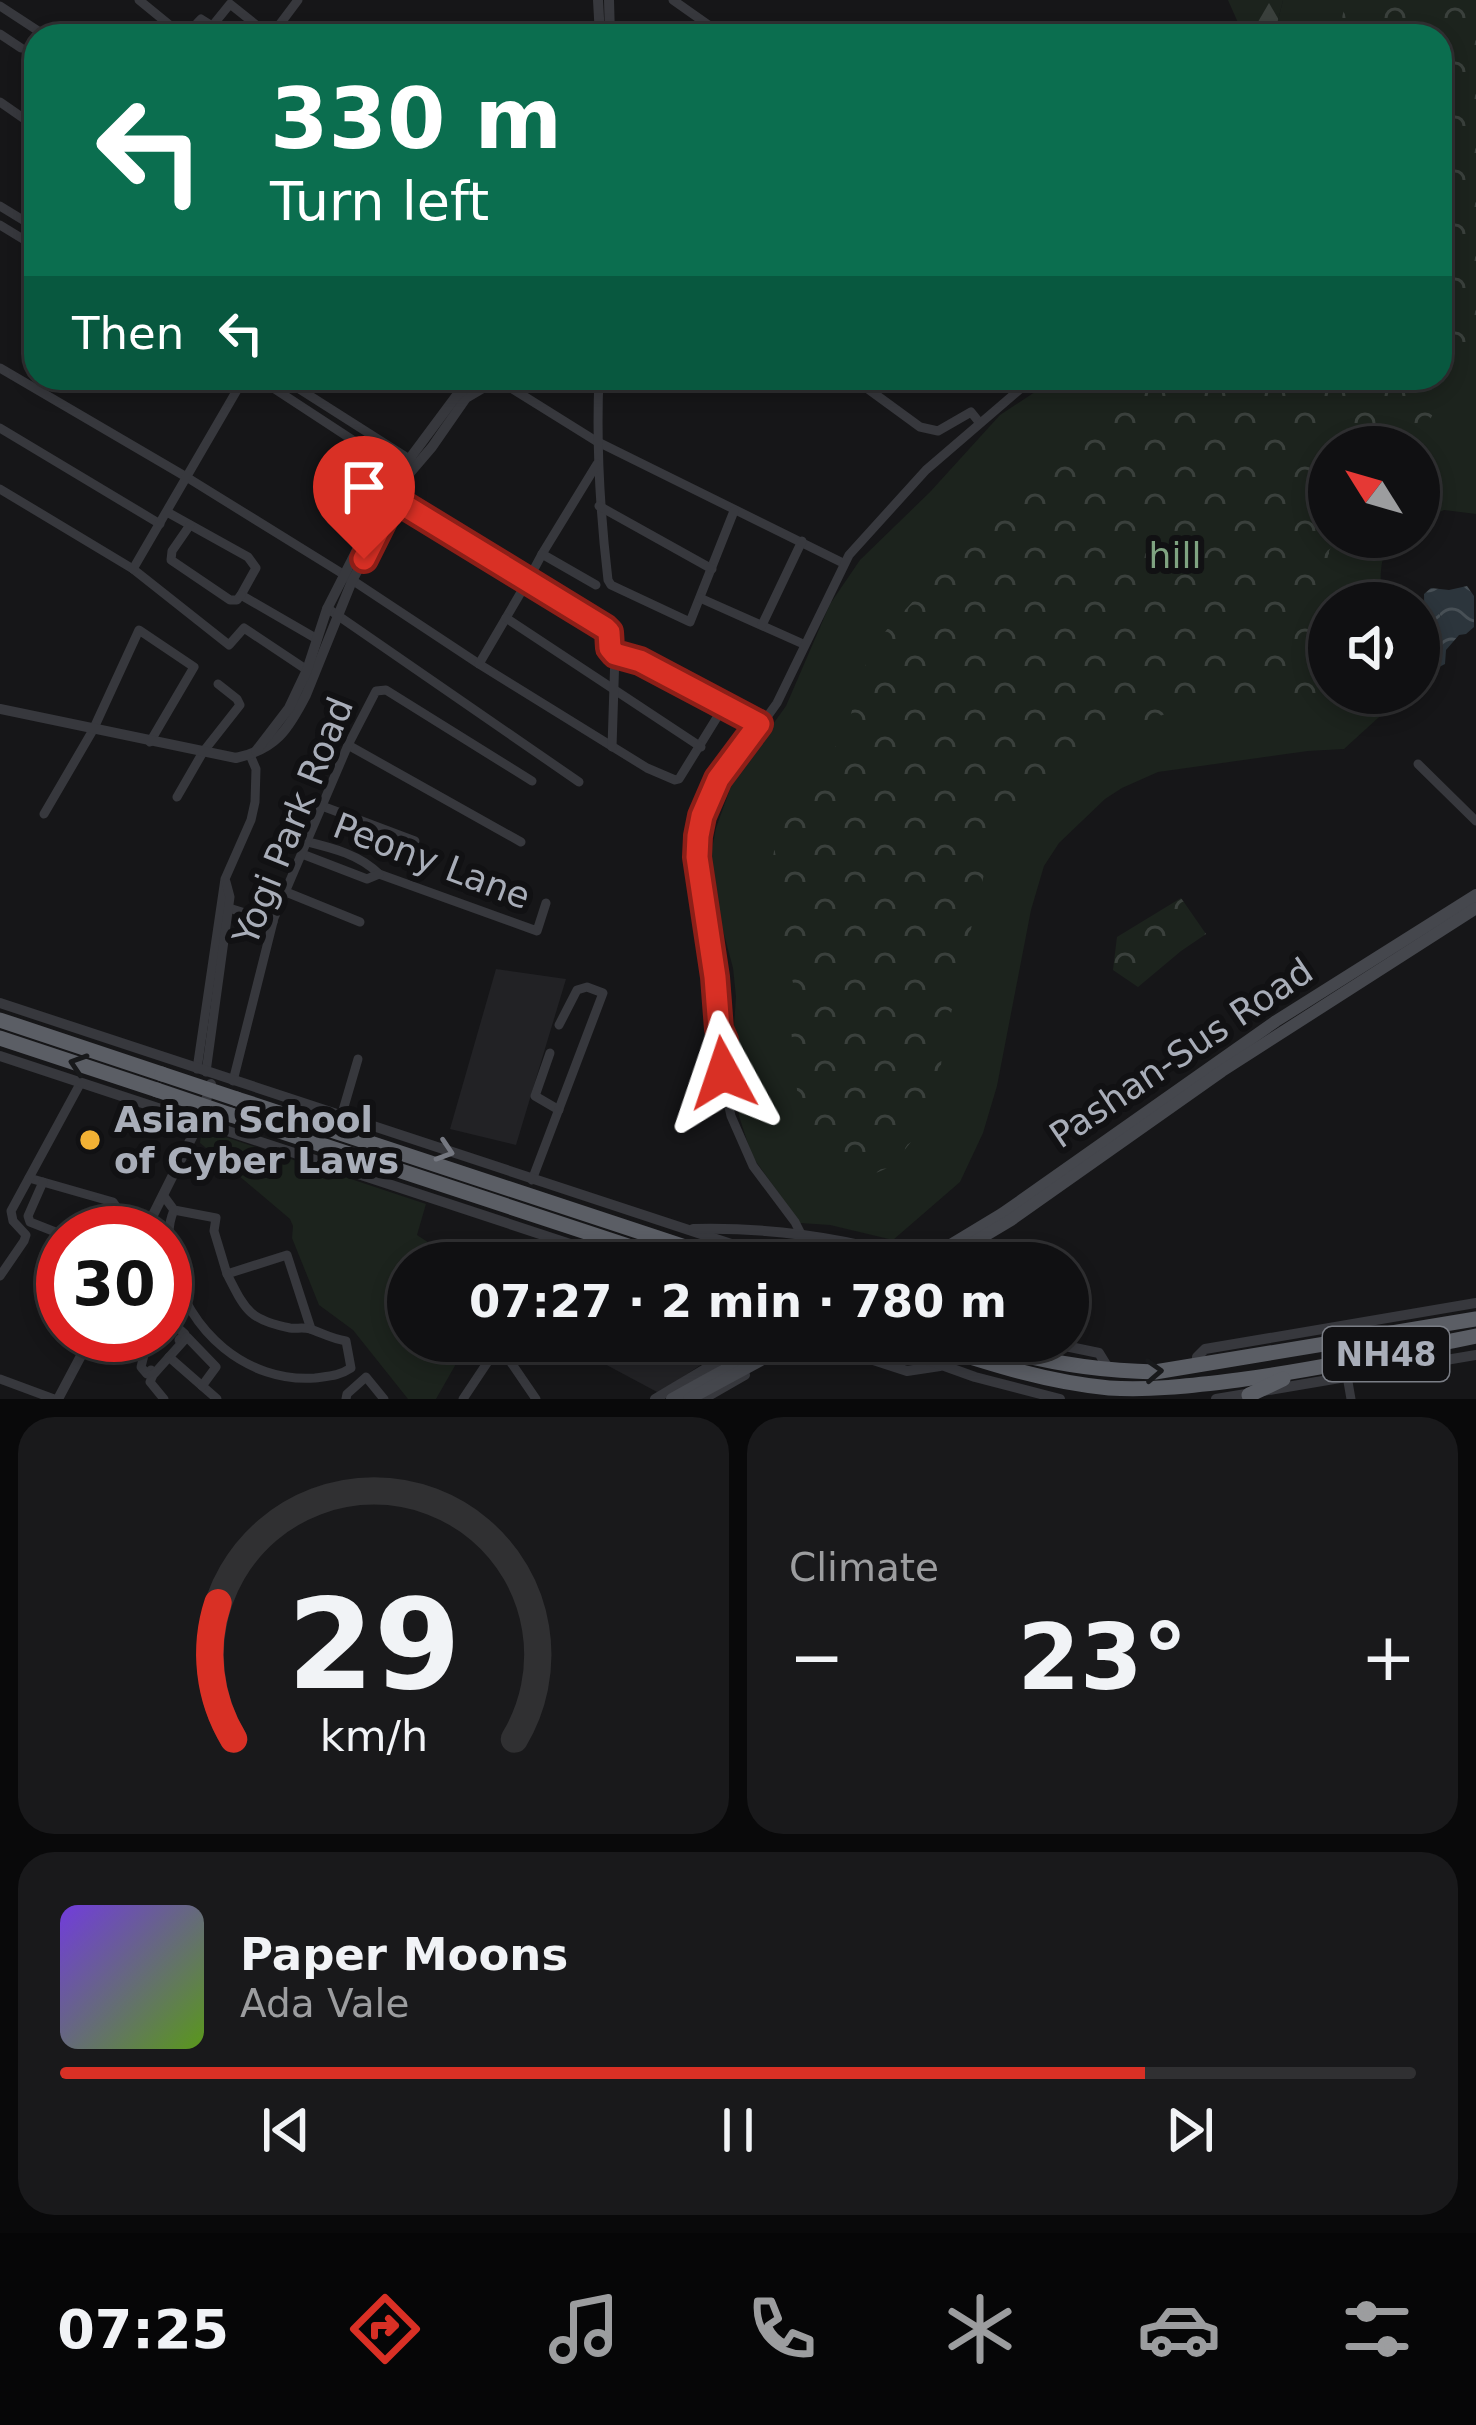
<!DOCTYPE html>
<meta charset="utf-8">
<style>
:root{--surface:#101012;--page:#19191b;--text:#f1f3f6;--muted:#9c9d9f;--line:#303032;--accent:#d93025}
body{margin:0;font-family:"DejaVu Sans",sans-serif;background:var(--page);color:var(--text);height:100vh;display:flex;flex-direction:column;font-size:45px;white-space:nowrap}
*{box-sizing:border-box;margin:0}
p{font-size:39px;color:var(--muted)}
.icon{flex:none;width:66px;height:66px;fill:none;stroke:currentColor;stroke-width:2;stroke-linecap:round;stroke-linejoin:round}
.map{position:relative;height:1399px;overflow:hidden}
.sheet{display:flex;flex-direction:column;gap:18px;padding:18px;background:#09090a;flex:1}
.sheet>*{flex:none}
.hud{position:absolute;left:24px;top:24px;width:1428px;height:366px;border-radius:36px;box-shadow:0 6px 18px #0003,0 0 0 3px var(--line);background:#0b6e4f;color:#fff;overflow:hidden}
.needle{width:78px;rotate:307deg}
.buttons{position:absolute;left:1308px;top:426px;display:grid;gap:24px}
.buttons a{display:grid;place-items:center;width:132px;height:132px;border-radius:50%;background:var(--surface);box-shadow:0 6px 18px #0003,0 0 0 3px var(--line);font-size:60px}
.speed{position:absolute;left:36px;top:1206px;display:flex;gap:24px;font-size:60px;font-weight:700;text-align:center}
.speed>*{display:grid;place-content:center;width:156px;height:156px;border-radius:50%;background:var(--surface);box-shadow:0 6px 18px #0003,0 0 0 3px var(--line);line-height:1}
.speed .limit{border:18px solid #d22;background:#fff;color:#111}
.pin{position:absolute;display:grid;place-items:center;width:102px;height:102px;color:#fff;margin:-123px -51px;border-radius:50% 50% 50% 0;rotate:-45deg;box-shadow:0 0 12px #0007}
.pin .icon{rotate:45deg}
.me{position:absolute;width:132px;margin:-66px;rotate:355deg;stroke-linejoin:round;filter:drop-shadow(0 0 9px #0008)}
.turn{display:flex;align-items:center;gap:42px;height:252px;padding:0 48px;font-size:54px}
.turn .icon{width:156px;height:156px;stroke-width:2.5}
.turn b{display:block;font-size:84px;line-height:102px}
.then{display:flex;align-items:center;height:114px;padding:0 48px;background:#0003;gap:24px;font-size:45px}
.big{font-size:90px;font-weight:600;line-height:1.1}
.sheet .widget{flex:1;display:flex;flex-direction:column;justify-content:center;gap:18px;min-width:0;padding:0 42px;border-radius:36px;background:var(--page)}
.sheet .dial{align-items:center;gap:0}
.dial svg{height:312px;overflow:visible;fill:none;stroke:var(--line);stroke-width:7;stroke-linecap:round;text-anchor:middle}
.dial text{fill:var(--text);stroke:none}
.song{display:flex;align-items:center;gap:36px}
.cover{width:144px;height:144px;border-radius:18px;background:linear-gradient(135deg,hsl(260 70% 55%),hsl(90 70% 35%))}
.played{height:12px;border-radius:6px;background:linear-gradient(90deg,var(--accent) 80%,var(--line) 80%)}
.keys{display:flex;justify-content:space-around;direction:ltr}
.heat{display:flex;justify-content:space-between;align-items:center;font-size:66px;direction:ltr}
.sheet .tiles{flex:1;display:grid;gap:18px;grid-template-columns:1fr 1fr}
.widget:last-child{grid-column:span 2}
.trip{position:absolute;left:387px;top:1242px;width:702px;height:120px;border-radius:60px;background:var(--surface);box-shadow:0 6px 18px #0003,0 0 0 3px var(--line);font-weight:600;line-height:120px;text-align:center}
.dock{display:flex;height:192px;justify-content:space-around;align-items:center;background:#060607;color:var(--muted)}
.dock .icon{width:84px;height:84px}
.dock .on{color:var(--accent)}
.dock b{font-size:54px;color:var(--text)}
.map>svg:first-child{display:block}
.built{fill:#222225}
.grass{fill:#1c231d}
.forest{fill:url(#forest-firs)}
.park{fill:url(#park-crowns)}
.water{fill:url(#water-waves)}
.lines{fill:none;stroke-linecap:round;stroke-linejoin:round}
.minor{stroke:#37383d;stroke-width:9}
.tertiary{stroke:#37383d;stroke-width:10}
.secondary{stroke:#45474d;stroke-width:12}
.trunk{stroke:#5b5e65;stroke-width:15}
.trunk-bridge{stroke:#5b5e65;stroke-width:15}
.oneway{stroke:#18191b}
.oneway2{stroke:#757881}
.route-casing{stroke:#8d1f18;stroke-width:30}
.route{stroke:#d93025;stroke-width:21}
.poi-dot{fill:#f2b134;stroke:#111113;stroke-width:4.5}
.labels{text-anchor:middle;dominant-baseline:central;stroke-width:12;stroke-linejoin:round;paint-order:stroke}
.shield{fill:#111113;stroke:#7b7e86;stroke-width:3}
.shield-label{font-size:33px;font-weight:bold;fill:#a8adb8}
.park-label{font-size:36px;fill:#7fa381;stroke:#111113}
.street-label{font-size:36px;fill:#a8adb8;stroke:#111113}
.poi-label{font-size:36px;font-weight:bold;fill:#a8adb8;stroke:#111113;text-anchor:start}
</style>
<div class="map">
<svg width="1476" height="1399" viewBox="0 0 1476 1399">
<defs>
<pattern id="forest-firs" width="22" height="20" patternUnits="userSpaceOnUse" patternTransform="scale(3)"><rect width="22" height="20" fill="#1c231d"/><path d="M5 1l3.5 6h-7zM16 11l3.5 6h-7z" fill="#3a403c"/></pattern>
<pattern id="park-crowns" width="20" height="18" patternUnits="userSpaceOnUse" patternTransform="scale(3)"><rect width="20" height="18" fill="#1c231d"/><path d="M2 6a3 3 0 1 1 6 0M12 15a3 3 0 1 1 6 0" fill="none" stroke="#3a403c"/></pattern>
<pattern id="water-waves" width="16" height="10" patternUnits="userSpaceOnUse" patternTransform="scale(3)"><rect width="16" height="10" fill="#2c353c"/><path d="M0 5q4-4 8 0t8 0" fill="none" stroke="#485056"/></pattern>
</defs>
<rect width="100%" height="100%" fill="#161618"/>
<g class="built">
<path d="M496,969L566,979L516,1145L450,1129Z"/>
<path d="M609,1341H736L659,1393L601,1362Z"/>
</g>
<g class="grass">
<path d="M1283,0H1476V514L1444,510L1419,521V447H1329V537H1394C1378,556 1380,579 1382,603H1329V693H1394L1389,708L1344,749L1308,751L1158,772L1122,788L1105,799L1059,843L1044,866L1031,910L997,1086L983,1133L960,1182L893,1240L830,1225L800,1223L752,1156L739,1116L732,1053L736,997L733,968L711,886V854L716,828L734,778L786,706L830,604L860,560L930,492L1000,415L1056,378H1440V36H1274Z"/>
<path d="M210,1132L426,1204L417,1235L460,1263H408V1341H469L436,1399H408L353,1330L319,1305L292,1238L293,1226L290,1219L200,1143L201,1133Z"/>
</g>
<path class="forest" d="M1228,0H1283L1274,36H1244Z"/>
<g class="park">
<path d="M1346,0H1476V329L1469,338L1429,422L1425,452L1419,456V447H1329V537H1336L1329,551V681L1316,698L1253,706L1187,707L1092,738L1015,808L985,870L943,1047L936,1110L892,1166L846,1186L818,1153L798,1100L791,1029L793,983L770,874L782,806L844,737L871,647L963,547L1010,489L1081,432L1170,378H1440V36H1338Z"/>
<path d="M1181,898L1206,934L1181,951L1138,987L1113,970L1117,937Z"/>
</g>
<path class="water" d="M1467,586L1474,596V627L1466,634L1459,635L1446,650L1445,664L1437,668L1431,653L1425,648L1424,594L1431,588L1449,590Z"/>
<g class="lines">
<g class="minor">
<path d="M139,0L183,36"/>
<path d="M673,0L724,36"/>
<path d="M0,6L46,36"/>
<path d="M213,25L230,4L270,36"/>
<path d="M0,34L21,48"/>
<path d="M185,36L201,19L228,36"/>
<path d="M271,36L298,0"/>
<path d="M0,102L36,127"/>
<path d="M0,206L36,228"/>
<path d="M0,225L36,247"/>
<path d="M0,368L188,478L343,574L479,664"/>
<path d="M258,378L403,473"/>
<path d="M282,378L414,462"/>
<path d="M495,378L596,441L843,563"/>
<path d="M599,378C596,446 600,512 608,580L611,585L690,622L734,511"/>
<path d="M853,378L920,427L938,431L971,412L979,422"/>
<path d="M0,428L160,524"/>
<path d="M0,489L133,569L229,645L244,628L307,670"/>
<path d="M394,499L527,582L479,664L647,768L675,780L679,779L724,706"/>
<path d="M599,506L712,569"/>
<path d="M167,512L248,557L256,568L241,595L317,639"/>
<path d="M190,525L172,551L171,560L230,600H237L241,595"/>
<path d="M542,554L597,464"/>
<path d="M133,569L244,378"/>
<path d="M596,585L542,554L527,582L605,628L609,632L610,648L615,654L640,661L759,724"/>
<path d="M700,598L801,643"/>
<path d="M327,608L579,782"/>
<path d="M506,618L701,747"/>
<path d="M762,625L802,541"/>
<path d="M348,745L521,842"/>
<path d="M612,747L615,654"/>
<path d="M1418,764L1476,821"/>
<path d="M177,797L203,752L240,705L237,699L218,684"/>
<path d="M322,806L415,841"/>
<path d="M44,814L93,730L139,630L194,667L150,742"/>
<path d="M308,842C333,848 360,855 379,874L537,931L546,903"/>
<path d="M302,854L367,879L379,874"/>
<path d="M286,892L360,922"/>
<path d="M704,903L715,978L718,1024"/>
<path d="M229,908L273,922"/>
<path d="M550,1053L535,1096L559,1110"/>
<path d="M197,1069L225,879L251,820L255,802L256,769L250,755"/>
<path d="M206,1072L230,897L226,882"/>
<path d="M233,1081L274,918L348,745L376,691L386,690L532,781"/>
<path d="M341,1117L358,1059"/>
<path d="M29,1178L113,1202L119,1211L113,1233"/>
<path d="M532,1180L603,993L587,987L577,990L559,1025"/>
<path d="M43,1182L28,1216L30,1222L63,1235"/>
<path d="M163,1195L174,1210L216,1218L214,1231L227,1274L287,1255L311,1329"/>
<path d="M174,1210C166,1228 169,1246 173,1265C187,1331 247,1383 315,1378C330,1376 339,1376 351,1368L346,1341C332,1339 322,1333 310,1329C303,1327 296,1329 290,1328C248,1320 245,1309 227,1274"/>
<path d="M800,1232L795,1222L753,1166L731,1116L723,1079L724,999L719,949L703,868L706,822L718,786L777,703L849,555L926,470L1033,378"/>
<path d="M0,1276L24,1241L26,1235L13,1221L11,1211L80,1084"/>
<path d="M165,1316L185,1334L179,1340"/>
<path d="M149,1335L141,1367L147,1374L151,1370"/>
<path d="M501,1341L499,1345L536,1399"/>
<path d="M531,1341L548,1357"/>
<path d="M169,1357L217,1399"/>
<path d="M1347,1376L1351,1399"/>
<path d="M0,1379L54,1399"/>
<path d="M164,1399L150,1382L153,1375L187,1337L216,1367L202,1386"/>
<path d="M346,1399L347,1394L366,1377L384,1399"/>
<path d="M463,1399L499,1345"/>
</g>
<g class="tertiary">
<path d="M598,0L600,36"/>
<path d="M609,0L610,36"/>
<path d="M0,709L236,758C276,749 288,730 306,695L352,581L408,475L432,447L466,398L500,378"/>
<path d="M256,751L289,708L307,670L327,609L390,485L457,395L479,378"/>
<path d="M0,1003L789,1263"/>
<path d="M0,1056L628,1263"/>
<path d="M693,1229C772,1227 848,1238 924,1262"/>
<path d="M144,1233L199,1123L211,1084"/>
<path d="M815,1341L907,1371L940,1366"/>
<path d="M875,1341L975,1377L1060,1399"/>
<path d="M1041,1341L1099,1353L1110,1371"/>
<path d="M782,1354L812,1341"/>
<path d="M1197,1367V1357L1205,1349L1476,1303"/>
<path d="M58,1399L92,1335"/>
<path d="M655,1399L752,1341"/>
<path d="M703,1399L745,1375"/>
<path d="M1216,1399L1476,1355"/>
</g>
<g class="secondary">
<path d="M921,1263L1002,1214L1276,1021L1476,895"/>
<path d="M939,1263L1011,1220L1222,1071L1476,908"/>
<path d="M672,1399L777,1341"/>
<path d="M689,1399L796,1341"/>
</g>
<g class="trunk">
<path d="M0,1020L162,1074"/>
<path d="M0,1038L157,1090"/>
<path d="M237,1099L734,1263"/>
<path d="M231,1115L680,1263"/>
<path d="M920,1341C982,1361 1043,1382 1109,1388C1152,1391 1196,1385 1238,1380C1318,1369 1397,1352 1476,1336"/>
<path d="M974,1341C1034,1361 1092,1371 1155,1372L1476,1319"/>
<path d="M1249,1395L1283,1379"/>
</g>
<g class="trunk-bridge">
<path d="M162,1074L237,1099"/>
<path d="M157,1090L231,1115"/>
</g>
</g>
<defs><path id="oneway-chevron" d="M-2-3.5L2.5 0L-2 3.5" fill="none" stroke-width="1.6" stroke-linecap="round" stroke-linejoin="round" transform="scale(3)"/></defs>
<g class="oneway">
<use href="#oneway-chevron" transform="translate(78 1064) rotate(-162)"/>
<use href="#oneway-chevron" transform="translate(1154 1371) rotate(-3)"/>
</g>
<use class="oneway2" href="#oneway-chevron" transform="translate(445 1151) rotate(18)"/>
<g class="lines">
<g class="route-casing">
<path id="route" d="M364,559L394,499L605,628L609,632L610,648L615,654L640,661L759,724L718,779L702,816L698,836L697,857L715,977L719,1029L724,1040L723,1073"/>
</g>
<use href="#route" class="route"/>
</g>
<circle class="poi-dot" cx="90" cy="1140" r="12"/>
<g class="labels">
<rect class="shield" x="1323" y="1327" width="126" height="54" rx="9"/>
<g class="shield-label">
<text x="1386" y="1354">NH48</text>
</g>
<g class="park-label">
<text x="1175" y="555">hill</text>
</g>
<g class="street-label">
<text transform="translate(293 821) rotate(-68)">Yogi Park Road</text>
<text transform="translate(432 861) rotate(21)">Peony Lane</text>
<text transform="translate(1181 1053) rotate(-34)">Pashan-Sus Road</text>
</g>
<g class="poi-label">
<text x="114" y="1119">Asian School<tspan x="114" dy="41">of Cyber Laws</tspan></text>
</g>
</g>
</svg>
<div class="buttons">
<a><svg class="needle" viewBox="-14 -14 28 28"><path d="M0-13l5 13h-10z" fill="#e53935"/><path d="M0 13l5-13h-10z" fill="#9c9d9f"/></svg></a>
<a><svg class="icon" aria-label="sound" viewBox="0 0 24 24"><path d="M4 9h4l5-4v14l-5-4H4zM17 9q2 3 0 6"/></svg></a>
</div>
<div class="speed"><div class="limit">30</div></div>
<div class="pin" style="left:364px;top:559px;background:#d93025"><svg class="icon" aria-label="arrive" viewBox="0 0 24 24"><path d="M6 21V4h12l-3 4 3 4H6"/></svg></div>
<svg class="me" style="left:723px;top:1073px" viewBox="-20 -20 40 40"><path d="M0-17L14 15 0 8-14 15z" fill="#d93025" stroke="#fff" stroke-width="4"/></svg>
<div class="trip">07:27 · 2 min · 780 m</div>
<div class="hud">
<div class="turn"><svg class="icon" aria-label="left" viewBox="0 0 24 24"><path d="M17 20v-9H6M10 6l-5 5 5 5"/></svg><div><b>330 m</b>Turn left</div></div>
<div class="then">Then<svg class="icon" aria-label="left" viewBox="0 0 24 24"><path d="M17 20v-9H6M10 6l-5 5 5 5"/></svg></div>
</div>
</div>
<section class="sheet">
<div class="tiles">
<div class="widget dial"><svg viewBox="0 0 100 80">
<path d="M14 69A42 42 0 1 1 86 69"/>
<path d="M14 69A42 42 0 0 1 10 34" stroke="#d93025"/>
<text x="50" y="56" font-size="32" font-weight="700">29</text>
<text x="50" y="72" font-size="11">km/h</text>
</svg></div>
<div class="widget"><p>Climate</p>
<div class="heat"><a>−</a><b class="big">23°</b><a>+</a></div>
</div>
<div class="widget">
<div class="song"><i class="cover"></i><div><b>Paper Moons</b><p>Ada Vale</p></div></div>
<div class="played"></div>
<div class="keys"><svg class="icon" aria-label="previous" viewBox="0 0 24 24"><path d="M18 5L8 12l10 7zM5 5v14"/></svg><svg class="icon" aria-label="pause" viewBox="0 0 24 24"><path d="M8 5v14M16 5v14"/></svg><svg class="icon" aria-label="next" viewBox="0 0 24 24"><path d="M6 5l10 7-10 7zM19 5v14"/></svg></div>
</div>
</div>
</section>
<nav class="dock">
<b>07:25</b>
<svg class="icon on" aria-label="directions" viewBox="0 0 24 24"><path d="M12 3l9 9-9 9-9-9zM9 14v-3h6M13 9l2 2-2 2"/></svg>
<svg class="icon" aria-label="music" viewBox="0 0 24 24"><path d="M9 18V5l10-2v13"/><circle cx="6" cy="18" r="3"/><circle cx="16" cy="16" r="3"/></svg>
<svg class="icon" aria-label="phone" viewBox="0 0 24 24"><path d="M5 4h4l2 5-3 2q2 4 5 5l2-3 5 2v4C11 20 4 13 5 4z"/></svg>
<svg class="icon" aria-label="climate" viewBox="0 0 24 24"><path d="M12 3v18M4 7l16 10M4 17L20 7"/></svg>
<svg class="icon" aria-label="car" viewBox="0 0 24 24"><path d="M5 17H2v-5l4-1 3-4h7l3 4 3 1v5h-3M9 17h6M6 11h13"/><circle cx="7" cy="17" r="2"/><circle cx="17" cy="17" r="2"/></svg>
<svg class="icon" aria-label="filters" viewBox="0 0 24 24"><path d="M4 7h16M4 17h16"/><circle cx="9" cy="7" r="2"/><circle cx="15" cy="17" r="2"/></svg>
</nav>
